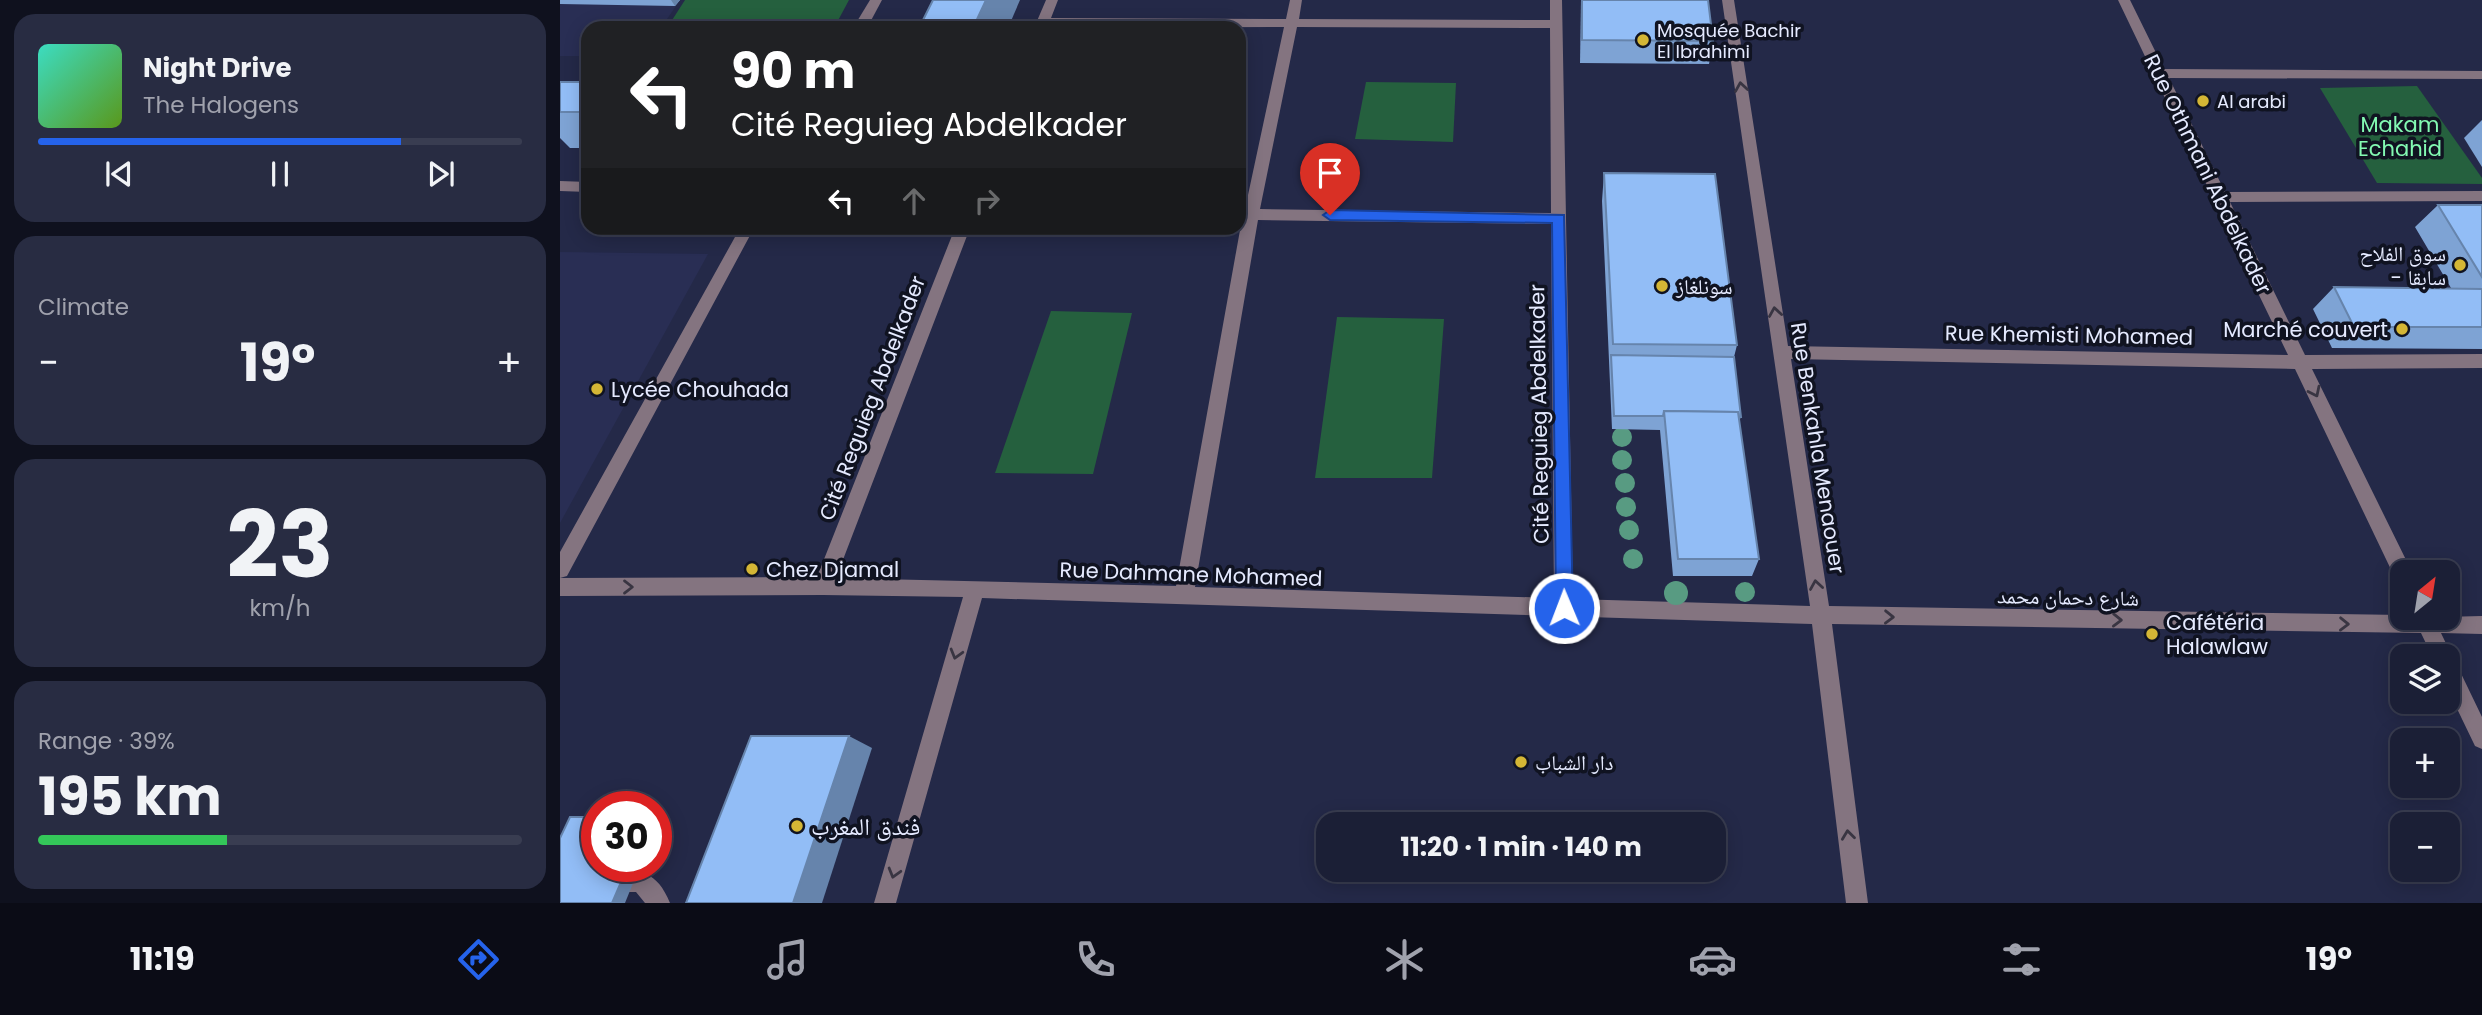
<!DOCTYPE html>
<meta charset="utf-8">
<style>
:root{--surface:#1b1f36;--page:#282c42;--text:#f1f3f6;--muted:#a0a2ad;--line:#393d51;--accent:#2563eb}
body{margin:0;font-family:Poppins,"Noto Naskh Arabic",sans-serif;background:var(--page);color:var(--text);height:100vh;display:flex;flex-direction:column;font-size:26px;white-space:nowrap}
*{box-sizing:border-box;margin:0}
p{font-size:23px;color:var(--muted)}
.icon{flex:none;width:38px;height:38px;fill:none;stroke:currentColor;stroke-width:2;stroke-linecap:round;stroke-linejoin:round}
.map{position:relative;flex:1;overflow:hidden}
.side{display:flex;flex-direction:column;gap:14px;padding:14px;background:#0f111e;width:560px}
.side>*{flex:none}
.banner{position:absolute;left:21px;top:21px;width:665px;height:214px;border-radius:21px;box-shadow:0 4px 18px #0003,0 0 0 2px var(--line);background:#202124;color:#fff;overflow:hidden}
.needle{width:46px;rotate:30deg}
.buttons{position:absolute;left:1830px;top:560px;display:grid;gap:14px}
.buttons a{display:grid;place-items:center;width:70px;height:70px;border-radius:14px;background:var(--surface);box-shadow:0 4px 18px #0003,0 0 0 2px var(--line);font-size:35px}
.speed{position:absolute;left:21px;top:791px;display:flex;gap:14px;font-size:35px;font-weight:700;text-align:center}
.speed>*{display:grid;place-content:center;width:91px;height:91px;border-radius:50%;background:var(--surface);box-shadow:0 4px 18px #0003,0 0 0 2px var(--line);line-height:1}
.speed .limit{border:10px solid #d22;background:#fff;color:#111}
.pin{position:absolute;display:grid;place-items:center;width:60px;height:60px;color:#fff;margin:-72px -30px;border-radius:50% 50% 50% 0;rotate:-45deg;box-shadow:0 0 7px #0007}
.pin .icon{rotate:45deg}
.me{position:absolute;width:77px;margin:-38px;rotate:359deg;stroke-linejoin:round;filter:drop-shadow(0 0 5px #0008)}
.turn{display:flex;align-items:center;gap:24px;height:147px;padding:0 35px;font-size:32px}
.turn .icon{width:91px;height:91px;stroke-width:2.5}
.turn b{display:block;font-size:49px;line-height:60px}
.lanes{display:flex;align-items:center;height:66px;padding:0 35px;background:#0003;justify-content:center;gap:35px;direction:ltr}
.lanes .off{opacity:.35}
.big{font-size:52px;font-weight:700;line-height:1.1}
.side .card{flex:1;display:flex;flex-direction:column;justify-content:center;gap:10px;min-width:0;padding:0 24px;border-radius:21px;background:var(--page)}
.side .dial{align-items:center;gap:0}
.dial b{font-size:91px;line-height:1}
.song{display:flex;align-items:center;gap:21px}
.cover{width:84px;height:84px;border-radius:10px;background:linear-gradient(135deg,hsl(170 70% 55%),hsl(90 70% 35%))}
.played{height:7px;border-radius:4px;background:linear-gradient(90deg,var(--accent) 75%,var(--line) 75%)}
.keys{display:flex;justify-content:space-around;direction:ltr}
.heat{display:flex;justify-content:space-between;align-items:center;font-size:38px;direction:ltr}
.charge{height:10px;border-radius:5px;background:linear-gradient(90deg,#34c759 39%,var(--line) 0)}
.trip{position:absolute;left:756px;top:812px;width:410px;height:70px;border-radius:21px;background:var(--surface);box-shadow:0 4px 18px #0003,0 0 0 2px var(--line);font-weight:700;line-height:70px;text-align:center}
.tab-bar{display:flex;height:112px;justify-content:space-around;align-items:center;background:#0b0c16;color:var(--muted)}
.tab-bar .icon{width:49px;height:49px}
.tab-bar .active{color:var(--accent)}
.tab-bar b{font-size:32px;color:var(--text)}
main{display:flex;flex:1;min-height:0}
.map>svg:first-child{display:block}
.built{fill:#292e54}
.green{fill:#25603e}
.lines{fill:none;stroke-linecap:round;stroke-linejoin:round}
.minor{fill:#847480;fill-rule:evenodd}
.tree{fill:#589b82}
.wall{fill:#7ea3d4}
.shaded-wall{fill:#6684ac}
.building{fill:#92bdf6;stroke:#6684ac;stroke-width:2}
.oneway{stroke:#393542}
.route{fill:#2563eb;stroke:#184099;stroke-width:2}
.poi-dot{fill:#d4b635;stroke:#101321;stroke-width:2.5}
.labels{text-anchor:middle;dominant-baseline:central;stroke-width:7;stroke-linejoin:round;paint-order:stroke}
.far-poi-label{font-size:18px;fill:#e5eaff;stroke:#101321;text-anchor:start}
.park-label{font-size:21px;fill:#83f9b2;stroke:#101321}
.street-label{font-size:21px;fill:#e5eaff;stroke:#101321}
.poi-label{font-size:21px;fill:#e5eaff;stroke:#101321;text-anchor:start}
.near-poi-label{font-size:24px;fill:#e5eaff;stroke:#101321;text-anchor:start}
</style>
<main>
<section class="side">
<div class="card">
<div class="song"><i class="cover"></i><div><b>Night Drive</b><p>The Halogens</p></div></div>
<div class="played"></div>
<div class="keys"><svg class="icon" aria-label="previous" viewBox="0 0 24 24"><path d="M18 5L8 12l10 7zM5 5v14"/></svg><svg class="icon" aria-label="pause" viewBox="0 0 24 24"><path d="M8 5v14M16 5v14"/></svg><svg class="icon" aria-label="next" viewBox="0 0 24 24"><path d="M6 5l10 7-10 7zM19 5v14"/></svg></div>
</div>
<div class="card"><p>Climate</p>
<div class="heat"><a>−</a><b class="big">19°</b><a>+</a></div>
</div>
<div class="card dial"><b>23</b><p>km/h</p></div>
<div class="card"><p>Range · 39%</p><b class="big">195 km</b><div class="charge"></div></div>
</section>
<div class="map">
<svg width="1922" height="903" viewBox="0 0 1922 903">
<rect width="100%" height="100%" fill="#242948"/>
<g class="built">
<path d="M0,0H120L101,28H28V56H0Z"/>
<path d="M0,252L148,254L0,523Z"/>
</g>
<g class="green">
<path d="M125,0H289L274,28H107Z"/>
<path d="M806,82L896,83L893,142L795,139Z"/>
<path d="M1857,86L1922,178V184L1817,183L1760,88Z"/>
<path d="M491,311L572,313L533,474L435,473Z"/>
<path d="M777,317L884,319L872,478H755Z"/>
</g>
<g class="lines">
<g class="minor">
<path d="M310,0H322L307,28H293Z"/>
<path d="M486,0H498L491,18L726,19L730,0H742L739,19L990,20V0H1002L1013,599L1250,606L1162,0H1174L1228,346L1728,355L1654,202L1650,197L1651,194L1558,0H1570L1604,69L1922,71V79L1609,78L1665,192L1922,191V201L1670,202L1745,355L1922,354V368L1752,369L1852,572H1843V582L1836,580L1735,369L1231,359L1269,606L1843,615V618L1922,616V634L1881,633L1892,656L1890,659L1895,661L1922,717V749L1915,746L1888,690V656H1872L1861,633L1272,624L1308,903H1286L1252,624L422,598L336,903H314L403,597L263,595L0,596V552L180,228H194L7,576L0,578L257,577L395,228H410L276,578L616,586L682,219H679V209H685L724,27L474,28ZM737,27L990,28L991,213L700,209ZM698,220L991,224L994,598L635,587Z"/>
<path d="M0,181L28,182V192L0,191Z"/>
<path d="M50,870C81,870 97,871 110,903H85L76,892H50L42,889L39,881L42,873Z"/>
</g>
</g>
<g class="tree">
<circle cx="1062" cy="437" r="10"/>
<circle cx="1062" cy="460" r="10"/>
<circle cx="1065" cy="483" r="10"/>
<circle cx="1066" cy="507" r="10"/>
<circle cx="1069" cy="530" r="10"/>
<circle cx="1073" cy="559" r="10"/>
<circle cx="1116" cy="593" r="12"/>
<circle cx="1185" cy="592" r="10"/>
</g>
<g class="wall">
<path d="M0,0H120L115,6L0,4Z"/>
<path d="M1021,0L1153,41L1149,64L1020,63Z"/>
<path d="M0,82H28V148H10L0,138Z"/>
<path d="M1922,120V167L1904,138Z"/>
<path d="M1044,173L1177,345L1174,357L1181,417L1179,421L1199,559L1192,576H1113L1100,430L1052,429L1042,201Z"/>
<path d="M1878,205H1922V349L1772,348L1753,309L1774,287L1891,288L1855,227Z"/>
</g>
<g class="shaded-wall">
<path d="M111,0H120L115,6Z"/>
<path d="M426,0H460L448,28H413Z"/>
<path d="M289,736L312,748L262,903H233Z"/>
<path d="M68,866H80L65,903H52Z"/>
</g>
<g class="building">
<path d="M373,0H426L413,28H359Z"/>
<path d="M1022,0H1148L1153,41L1022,40Z"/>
<rect x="0" y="82" width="28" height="30"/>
<path d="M1044,173L1155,174L1177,345L1053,344Z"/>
<path d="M1878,205H1922V277Z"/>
<path d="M1774,287L1922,289V327H1794Z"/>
<path d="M1051,355L1174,357L1181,417H1179L1178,412L1104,411L1103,416H1054Z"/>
<path d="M1104,411L1178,412L1199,559H1118Z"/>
<path d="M191,736H289L233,903H126Z"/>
<path d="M10,817H37V866H68L52,903H0V838Z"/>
</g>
<defs><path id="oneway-chevron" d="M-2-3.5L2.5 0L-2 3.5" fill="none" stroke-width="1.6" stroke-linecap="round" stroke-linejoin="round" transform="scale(1.75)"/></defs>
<g class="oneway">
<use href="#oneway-chevron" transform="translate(1181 87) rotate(-99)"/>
<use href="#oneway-chevron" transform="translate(1215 312) rotate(-99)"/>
<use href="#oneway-chevron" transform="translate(1755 392) rotate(64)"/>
<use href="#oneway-chevron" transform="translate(1256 585) rotate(-99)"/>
<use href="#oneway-chevron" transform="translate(68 587)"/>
<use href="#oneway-chevron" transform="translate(1329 617) rotate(1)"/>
<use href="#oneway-chevron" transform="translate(1557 620) rotate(1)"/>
<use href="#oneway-chevron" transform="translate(1784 624) rotate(1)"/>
<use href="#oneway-chevron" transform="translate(396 654) rotate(106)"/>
<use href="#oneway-chevron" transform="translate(1288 835) rotate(-97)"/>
<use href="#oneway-chevron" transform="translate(334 873) rotate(106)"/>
</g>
<path class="route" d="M770,210L1004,215L1013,608L1010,614L1004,616L998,614L996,608L992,223L770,220L763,215Z"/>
<g class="poi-dot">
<circle cx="1083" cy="40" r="7"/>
<circle cx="1643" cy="101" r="7"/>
<circle cx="1900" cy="265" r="7"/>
<circle cx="1102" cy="286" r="7"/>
<circle cx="1842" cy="329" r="7"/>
<circle cx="37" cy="389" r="7"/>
<circle cx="192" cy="569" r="7"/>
<circle cx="1592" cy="634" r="7"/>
<circle cx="961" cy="762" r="7"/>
<circle cx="237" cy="826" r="7"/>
</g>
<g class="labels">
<g class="far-poi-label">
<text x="1097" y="30">Mosquée Bachir<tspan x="1097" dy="21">El Ibrahimi</tspan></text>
<text x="1657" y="101">Al arabi</text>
</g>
<g class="park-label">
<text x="1840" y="124">Makam<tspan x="1840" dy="24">Echahid</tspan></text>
</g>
<g class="street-label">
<text transform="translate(1648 174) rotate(64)">Rue Othmani Abdelkader</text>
<text transform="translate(1509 335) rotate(1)">Rue Khemisti Mohamed</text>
<text transform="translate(312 398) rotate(-69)">Cité Reguieg Abdelkader</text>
<text transform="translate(979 414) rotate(-91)">Cité Reguieg Abdelkader</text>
<text transform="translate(1258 448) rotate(81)">Rue Benkahla Menaouer</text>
<text transform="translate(631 574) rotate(2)">Rue Dahmane Mohamed</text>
<text transform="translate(1508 597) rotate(1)">شارع دحمان محمد</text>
</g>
<g class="poi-label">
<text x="1886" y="253" text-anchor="end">سوق الفلاح<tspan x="1886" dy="24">- سابقا</tspan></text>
<text x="1116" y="286">سونلغاز</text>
<text x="1828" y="329" text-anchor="end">Marché couvert</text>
<text x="51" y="389">Lycée Chouhada</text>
<text x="206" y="569">Chez Djamal</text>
<text x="1606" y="622">Cafétéria<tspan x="1606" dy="24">Halawlaw</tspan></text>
<text x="975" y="762">دار الشباب</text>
</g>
<g class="near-poi-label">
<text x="251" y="826">فندق المغرب</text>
</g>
</g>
</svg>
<div class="buttons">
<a><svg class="needle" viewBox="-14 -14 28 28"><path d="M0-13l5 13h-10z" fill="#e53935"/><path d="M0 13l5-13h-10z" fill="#a0a2ad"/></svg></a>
<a><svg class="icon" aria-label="layers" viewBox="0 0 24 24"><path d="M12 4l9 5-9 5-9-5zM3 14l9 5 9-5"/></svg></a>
<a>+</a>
<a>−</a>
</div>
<div class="speed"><div class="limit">30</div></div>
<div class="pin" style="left:770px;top:215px;background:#d93025"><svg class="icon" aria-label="arrive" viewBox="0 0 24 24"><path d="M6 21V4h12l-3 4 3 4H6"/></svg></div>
<svg class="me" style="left:1004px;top:608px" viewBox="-20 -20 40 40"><circle r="17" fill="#2563eb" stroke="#fff" stroke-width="3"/><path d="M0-11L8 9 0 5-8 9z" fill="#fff"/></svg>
<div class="trip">11:20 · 1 min · 140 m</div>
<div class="banner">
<div class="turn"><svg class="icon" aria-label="left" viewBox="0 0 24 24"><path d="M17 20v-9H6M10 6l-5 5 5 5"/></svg><div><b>90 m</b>Cité Reguieg Abdelkader</div></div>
<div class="lanes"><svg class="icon" aria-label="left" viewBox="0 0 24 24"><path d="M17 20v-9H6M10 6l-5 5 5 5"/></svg><svg class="icon off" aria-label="ahead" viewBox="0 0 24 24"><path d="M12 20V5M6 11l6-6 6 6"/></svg><svg class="icon off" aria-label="right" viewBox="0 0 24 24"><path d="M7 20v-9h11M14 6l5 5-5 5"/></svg></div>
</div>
</div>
</main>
<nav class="tab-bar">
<b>11:19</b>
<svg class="icon active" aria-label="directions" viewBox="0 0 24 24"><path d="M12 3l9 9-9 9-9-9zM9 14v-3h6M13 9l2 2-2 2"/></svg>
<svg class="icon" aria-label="music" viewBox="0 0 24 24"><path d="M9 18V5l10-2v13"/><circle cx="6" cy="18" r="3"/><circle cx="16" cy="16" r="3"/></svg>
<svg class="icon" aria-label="phone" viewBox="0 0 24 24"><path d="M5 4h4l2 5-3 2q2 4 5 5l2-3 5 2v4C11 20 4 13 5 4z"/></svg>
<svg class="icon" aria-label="climate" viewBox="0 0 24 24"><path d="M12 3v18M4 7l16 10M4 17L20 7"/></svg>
<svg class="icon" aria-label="car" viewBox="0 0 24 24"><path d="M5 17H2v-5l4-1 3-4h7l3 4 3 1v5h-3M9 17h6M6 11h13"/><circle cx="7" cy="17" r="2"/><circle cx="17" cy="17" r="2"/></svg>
<svg class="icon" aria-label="filters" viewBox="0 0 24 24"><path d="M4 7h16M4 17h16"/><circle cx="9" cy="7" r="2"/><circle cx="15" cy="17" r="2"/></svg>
<b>19°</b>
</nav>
